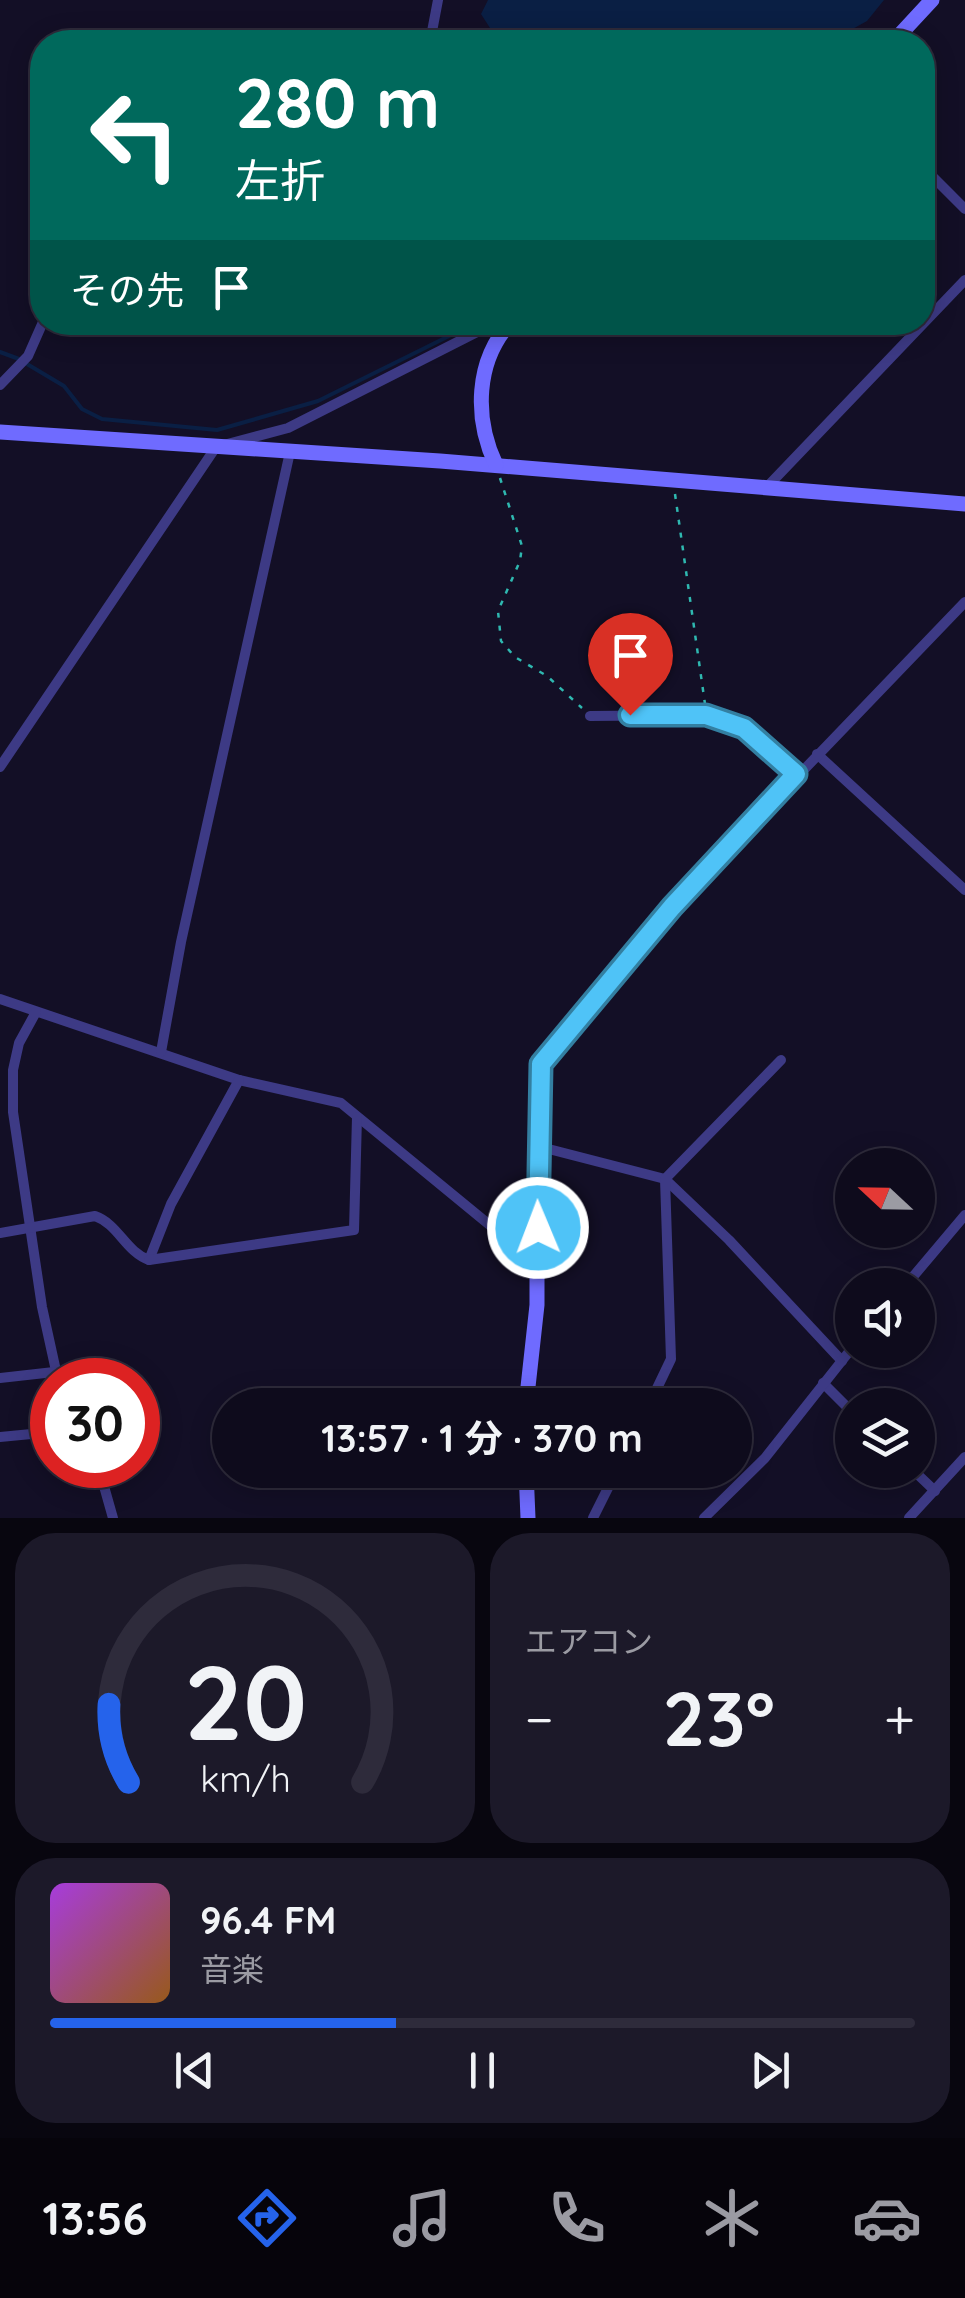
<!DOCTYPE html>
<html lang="ja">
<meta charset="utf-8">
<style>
:root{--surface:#0e0b1c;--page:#1c1929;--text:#f1f3f6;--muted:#9b9ba3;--line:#2e2b3b;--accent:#2563eb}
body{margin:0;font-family:Quicksand,"Noto Sans JP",sans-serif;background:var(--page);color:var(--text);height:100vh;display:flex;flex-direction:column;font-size:38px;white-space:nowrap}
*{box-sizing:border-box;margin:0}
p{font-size:32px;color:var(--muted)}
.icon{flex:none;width:55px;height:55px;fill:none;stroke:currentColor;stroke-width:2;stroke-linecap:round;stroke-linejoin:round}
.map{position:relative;height:1518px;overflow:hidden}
.drawer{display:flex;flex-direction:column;gap:15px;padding:15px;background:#08060f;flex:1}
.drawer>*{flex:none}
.hud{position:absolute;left:30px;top:30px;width:905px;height:305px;border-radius:40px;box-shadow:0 5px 25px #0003,0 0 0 2px var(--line);background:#00695c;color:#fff;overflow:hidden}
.needle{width:65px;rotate:292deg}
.controls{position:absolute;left:835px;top:1148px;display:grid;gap:20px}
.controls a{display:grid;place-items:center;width:100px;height:100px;border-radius:50%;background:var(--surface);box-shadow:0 5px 25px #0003,0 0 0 2px var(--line);font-size:50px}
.speed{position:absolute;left:30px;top:1358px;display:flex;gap:20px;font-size:50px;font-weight:700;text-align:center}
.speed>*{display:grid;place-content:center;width:130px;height:130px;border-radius:50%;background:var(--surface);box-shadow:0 5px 25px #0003,0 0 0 2px var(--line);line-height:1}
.speed .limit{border:15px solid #d22;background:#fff;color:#111}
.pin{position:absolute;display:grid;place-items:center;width:85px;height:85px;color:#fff;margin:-102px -42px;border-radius:50% 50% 50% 0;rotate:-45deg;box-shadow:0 0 10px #0007}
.pin .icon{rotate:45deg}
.me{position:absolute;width:110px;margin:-55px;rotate:359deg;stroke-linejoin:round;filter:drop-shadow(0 0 8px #0008)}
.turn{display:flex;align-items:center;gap:35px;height:210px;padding:0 40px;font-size:45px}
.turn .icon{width:130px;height:130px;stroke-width:2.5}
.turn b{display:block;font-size:70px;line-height:85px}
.then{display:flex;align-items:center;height:95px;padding:0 40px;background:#0003;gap:20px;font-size:38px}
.big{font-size:75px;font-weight:700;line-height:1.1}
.drawer .card{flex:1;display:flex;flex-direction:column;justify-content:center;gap:15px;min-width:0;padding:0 35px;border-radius:40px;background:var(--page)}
.drawer .dial{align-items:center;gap:0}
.dial svg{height:260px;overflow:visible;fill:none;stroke:var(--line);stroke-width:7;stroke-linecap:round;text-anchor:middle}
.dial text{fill:var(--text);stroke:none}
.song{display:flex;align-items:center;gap:30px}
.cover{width:120px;height:120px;border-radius:15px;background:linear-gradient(135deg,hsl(280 70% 55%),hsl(30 70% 35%))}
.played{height:10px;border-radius:5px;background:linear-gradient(90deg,var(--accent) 40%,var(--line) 40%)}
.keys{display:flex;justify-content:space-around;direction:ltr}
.heat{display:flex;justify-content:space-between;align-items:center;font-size:55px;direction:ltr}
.drawer .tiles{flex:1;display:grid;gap:15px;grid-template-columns:1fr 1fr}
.card:last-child{grid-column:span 2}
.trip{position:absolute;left:212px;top:1388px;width:540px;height:100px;border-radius:50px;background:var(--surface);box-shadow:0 5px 25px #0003,0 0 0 2px var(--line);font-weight:700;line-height:100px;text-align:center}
.tab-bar{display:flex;height:160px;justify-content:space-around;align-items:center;background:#06040b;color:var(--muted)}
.tab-bar .icon{width:70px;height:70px}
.tab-bar .current{color:var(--accent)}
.tab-bar b{font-size:45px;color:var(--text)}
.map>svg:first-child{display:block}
.water{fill:#0a1f44}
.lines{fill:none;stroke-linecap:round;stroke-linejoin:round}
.stream{stroke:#0a1f44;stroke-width:4}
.path{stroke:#2fb8b0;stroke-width:2.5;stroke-dasharray:5 8;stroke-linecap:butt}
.street{stroke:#3d3a85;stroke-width:10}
.secondary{stroke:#6f6bff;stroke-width:15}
.route-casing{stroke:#337fa1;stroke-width:25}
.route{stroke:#4fc3f7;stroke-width:18}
</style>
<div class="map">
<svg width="965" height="1518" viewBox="0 0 965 1518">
<rect width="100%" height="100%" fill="#130f26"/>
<path class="water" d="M488,0H884L867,21L829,42L811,33L799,42H499L481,14Z"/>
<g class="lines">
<g class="stream">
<path d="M53,328L210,331L227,322"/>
<path d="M0,352L19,359"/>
<path d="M27,364L64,386L82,409L102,419L217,430L318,401L449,336"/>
</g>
<g class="path">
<path d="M500,478L522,546L520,561L498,611L501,641L515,657L547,676L582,708"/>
<path d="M675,494L705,704"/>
</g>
<g class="street">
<path d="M430,42L438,0"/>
<path d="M922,166L965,209"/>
<path d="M0,385L28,356L43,322"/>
<path d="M766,488L965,280"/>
<path d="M590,716L706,715L745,728L797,774"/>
<path d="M817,754L965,890"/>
<path d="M0,767L216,447L288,428L481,330"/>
<path d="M0,999L239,1080L341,1103L537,1264"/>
<path d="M36,1012L19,1043L13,1070V1112L42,1307L58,1380"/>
<path d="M161,1052L181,942L290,452"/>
<path d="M537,1146L665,1179L729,1240L842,1361"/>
<path d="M0,1233L95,1216C118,1224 126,1252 149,1260L171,1204L239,1080"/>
<path d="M149,1260L354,1230L357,1117"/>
<path d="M537,1264L541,1064L672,907L965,602"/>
<path d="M906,1285L965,1215"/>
<path d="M0,1378L54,1372"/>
<path d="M823,1383L852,1412"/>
<path d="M649,1405L671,1359L665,1179L781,1060"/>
<path d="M0,1437L52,1432"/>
<path d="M98,1465L113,1518"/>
<path d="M913,1470L935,1491"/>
<path d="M593,1518L617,1470"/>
<path d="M704,1518L765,1458L852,1348"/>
<path d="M909,1518L965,1457"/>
</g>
<g class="secondary">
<path d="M893,42L932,0"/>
<path d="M0,432L440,461L965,504"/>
<path d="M496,465C474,418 475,361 511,322"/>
<path d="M526,1405L537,1305V1264"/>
<path d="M526,1470L528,1518"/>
</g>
</g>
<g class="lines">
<g class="route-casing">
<path id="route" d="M538,1228L541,1064L672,907L796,774L744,728L706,715H630"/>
</g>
<use href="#route" class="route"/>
</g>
</svg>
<div class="controls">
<a><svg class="needle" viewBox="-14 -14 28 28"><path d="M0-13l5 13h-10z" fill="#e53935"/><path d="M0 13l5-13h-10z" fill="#9b9ba3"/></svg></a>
<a><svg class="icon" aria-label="sound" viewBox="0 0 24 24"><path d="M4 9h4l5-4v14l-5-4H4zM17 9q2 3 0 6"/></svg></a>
<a><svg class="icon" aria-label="layers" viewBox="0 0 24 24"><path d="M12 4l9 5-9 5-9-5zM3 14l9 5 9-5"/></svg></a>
</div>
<div class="speed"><div class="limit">30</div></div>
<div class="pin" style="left:630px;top:715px;background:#d93025"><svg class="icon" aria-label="arrive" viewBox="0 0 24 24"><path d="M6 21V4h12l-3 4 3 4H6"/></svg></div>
<svg class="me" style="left:538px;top:1228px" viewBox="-20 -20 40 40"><circle r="17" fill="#4fc3f7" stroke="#fff" stroke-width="3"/><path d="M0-11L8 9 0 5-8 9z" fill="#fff"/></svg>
<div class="trip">13:57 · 1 分 · 370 m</div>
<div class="hud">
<div class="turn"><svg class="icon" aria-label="left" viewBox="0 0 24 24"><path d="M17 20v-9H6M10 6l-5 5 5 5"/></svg><div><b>280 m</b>左折</div></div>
<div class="then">その先<svg class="icon" aria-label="arrive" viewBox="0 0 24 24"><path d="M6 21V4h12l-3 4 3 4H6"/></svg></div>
</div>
</div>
<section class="drawer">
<div class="tiles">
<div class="card dial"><svg viewBox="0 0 100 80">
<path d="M14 69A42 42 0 1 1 86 69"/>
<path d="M14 69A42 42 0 0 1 8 45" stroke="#2563eb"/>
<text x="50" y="56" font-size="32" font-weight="700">20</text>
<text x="50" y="72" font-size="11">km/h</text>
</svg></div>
<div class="card"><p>エアコン</p>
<div class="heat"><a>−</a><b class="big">23°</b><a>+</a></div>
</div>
<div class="card">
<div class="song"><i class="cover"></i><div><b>96.4 FM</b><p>音楽</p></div></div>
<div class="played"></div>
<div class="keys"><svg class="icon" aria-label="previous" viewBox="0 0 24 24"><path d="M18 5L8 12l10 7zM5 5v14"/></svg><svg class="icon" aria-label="pause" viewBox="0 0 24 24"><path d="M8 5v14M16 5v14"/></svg><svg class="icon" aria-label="next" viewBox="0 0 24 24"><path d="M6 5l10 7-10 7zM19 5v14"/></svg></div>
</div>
</div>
</section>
<nav class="tab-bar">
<b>13:56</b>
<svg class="icon current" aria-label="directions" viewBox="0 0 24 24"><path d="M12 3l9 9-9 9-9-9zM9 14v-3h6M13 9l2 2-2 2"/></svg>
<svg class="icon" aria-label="music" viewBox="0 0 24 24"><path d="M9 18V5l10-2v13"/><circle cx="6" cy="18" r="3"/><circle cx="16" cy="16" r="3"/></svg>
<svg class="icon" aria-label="phone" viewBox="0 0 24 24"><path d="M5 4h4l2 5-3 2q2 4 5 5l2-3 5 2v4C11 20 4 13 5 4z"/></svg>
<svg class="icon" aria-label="climate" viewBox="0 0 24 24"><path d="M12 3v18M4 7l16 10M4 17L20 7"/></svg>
<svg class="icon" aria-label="car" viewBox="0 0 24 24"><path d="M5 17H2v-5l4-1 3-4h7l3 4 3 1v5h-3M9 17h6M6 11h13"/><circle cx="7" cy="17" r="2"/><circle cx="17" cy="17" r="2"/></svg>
</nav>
